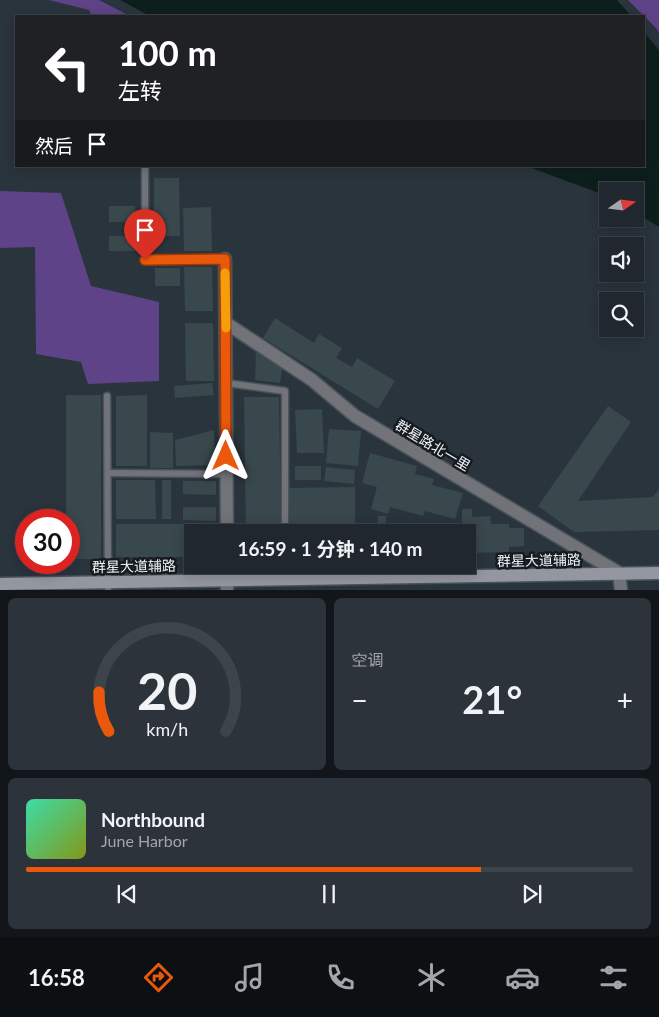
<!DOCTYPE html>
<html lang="zh">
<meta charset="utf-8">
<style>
:root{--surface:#20272e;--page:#2d333a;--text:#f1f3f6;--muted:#a2a5aa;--line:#3d444a;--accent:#ea580c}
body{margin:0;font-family:Lato,"Noto Sans SC",sans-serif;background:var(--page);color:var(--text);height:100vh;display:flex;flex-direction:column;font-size:19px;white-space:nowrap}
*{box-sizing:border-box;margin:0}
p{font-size:16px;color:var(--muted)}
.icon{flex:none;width:28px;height:28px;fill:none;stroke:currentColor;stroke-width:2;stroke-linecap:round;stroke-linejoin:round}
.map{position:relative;height:590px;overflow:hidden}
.sheet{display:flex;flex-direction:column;gap:8px;padding:8px;background:#121519;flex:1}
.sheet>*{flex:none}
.hud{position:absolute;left:15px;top:15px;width:630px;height:152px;border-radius:0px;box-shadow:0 2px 12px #0003,0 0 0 1px var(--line);background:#202124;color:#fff;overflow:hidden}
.needle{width:32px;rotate:76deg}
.tools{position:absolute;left:599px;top:182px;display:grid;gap:10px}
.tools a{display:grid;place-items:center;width:45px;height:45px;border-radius:0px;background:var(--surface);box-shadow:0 2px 12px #0003,0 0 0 1px var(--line);font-size:25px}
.speed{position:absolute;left:15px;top:509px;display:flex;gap:10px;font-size:25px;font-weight:700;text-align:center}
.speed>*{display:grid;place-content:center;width:65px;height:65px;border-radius:50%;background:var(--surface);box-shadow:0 2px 12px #0003,0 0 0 1px var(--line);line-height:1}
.speed .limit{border:8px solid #d22;background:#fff;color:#111}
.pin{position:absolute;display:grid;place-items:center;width:42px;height:42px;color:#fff;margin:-51px -21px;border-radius:50% 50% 50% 0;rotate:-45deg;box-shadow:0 0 5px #0007}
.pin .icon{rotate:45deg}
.me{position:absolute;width:55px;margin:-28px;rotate:0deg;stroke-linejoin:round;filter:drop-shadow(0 0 4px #0008)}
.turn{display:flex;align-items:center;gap:18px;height:105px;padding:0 20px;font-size:22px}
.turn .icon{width:65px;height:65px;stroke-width:2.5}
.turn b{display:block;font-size:35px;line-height:42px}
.then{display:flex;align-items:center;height:48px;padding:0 20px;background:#0003;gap:10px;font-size:19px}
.big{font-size:38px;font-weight:700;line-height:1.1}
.sheet .widget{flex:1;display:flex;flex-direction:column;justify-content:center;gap:8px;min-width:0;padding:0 18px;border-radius:8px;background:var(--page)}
.sheet .dial{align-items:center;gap:0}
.dial svg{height:130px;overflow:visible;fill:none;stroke:var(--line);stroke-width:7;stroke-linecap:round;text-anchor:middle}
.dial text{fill:var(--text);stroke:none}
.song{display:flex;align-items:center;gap:15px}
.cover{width:60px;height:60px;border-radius:8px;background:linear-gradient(135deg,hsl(160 70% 55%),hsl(70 70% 35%))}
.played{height:5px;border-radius:2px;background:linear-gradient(90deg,var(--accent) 75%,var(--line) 75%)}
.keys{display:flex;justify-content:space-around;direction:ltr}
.heat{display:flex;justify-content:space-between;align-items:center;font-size:28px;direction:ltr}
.sheet .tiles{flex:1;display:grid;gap:8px;grid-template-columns:1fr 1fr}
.widget:last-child{grid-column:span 2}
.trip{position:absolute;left:184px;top:524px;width:292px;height:50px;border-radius:0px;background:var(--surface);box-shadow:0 2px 12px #0003,0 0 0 1px var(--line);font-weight:700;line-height:50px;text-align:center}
.tab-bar{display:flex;height:80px;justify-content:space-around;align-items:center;background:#0d1012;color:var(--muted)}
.tab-bar .icon{width:35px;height:35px}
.tab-bar .on{color:var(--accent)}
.tab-bar b{font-size:22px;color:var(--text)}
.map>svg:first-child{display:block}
.green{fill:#5f4388}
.water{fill:#0d1f1c}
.building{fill:#39484c}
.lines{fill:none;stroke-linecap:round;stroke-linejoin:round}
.lane-casing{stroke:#49535b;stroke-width:9}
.street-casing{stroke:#49535b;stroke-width:15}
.secondary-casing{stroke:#49535b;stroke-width:15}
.lane{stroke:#717379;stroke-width:6}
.street{stroke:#717379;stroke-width:12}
.secondary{stroke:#9497a0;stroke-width:12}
.route-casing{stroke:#983908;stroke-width:12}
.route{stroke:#ea580c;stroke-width:9}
.slow{stroke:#f59e0b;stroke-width:9}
.labels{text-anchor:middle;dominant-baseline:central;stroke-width:5;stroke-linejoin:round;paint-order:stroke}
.street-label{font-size:14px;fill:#eef5fa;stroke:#171b1f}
</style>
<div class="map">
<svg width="659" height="590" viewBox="0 0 659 590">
<rect width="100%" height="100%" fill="#2a343d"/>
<g class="green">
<path d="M49,0H99L130,16H92L89,10Z"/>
<path d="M628,0H659V33L656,28Z"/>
<path d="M0,191L61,193L91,286L159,302V381L88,384L81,362L36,354L35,247L0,248Z"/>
</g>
<g class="water">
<path d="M120,0H617L631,16H150Z"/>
<path d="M644,32L659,50V227L635,212V191H608L607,196L526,166H644Z"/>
</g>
<g class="building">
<path d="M154,178H179L180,236H154Z"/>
<path d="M109,206H135L136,222H109Z"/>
<path d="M211,207L212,251H184L183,208Z"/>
<rect x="109" y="236" width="27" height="15"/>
<path d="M184,267H212L213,311H185Z"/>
<rect x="155" y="268" width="25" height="18"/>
<path d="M275,318L314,343L319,334L342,348L336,358L352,367L357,358L395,381L378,409L263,338Z"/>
<path d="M185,323H213L214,381H186Z"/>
<path d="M256,350L283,364L280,383L255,380Z"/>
<path d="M212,383L214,395L175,398L174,386Z"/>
<path d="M66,395H101V559H69V520H66Z"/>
<path d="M147,395V466H116V396Z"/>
<path d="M244,397H279L281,532H246Z"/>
<path d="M608,406L631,422L578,501L653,497L659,489V530L574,532L538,506Z"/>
<path d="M322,409L324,453H297L295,410Z"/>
<path d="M329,429L361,431L358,466L326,463Z"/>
<path d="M214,430L215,465L176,466L175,440Z"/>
<path d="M150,432L173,433V468H150Z"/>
<path d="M370,453L417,466L415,474L434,479L432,485L463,493L455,519L425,511L423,516L390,507L388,514L371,509L377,487L362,483Z"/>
<rect x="295" y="466" width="26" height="14"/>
<path d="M326,467L355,470L354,484L324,481Z"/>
<path d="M116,480H155L156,519H116Z"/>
<rect x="162" y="480" width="9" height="39"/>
<path d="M183,481H216V495L183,494Z"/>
<path d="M355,487V523H378V516H386V523H425V526H462V509H472V517L490,516L491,524H509V528H524V546L509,547V552L468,553V532H290L289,488Z"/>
<path d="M183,507H216V521L183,520Z"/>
<path d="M116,524H215V532H192V557H116Z"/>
</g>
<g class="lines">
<g class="lane-casing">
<g id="lane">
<path d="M145,166V260L225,259"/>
<path d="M226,383L285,391V532"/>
<path d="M107,396L108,590"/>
<path d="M108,473L226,474"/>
<path d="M285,565L286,579"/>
</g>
</g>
<g class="street-casing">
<g id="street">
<path d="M225,259L227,532"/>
<path d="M226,323L312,380L355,416L619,573L621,590"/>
<path d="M227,565V590"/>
</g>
</g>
<g class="secondary-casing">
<path id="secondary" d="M0,584L659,573"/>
</g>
<use href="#lane" class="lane"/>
<use href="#street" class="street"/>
<use href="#secondary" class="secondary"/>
</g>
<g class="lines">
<g class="route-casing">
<path id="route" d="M145,260L225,259L226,456"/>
</g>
<use href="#route" class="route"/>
<path class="slow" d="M225,273L226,328"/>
</g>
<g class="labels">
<g class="street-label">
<text transform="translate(433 445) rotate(31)">群星路北一里</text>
<text transform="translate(539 560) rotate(-1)">群星大道辅路</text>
<text transform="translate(134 566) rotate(-1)">群星大道辅路</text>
</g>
</g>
</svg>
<div class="tools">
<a><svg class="needle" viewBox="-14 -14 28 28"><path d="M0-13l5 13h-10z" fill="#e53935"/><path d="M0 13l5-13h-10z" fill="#a2a5aa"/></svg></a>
<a><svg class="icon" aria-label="sound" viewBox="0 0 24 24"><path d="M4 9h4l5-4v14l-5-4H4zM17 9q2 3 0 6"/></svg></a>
<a><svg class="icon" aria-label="search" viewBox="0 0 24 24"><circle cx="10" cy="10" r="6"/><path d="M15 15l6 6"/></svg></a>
</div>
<div class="speed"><div class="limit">30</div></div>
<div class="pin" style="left:145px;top:260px;background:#d93025"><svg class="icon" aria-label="arrive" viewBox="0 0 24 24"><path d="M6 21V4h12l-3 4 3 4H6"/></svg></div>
<svg class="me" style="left:226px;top:456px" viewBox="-20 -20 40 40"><path d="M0-17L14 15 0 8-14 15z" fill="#ea580c" stroke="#fff" stroke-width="4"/></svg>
<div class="trip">16:59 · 1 分钟 · 140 m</div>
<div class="hud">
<div class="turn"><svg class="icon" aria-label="left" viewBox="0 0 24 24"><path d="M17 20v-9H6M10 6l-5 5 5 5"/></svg><div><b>100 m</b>左转</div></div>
<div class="then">然后<svg class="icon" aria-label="arrive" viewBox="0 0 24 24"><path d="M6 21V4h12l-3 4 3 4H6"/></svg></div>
</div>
</div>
<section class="sheet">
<div class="tiles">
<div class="widget dial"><svg viewBox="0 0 100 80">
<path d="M14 69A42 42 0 1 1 86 69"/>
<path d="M14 69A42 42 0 0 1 8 45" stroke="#ea580c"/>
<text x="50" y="56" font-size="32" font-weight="700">20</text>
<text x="50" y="72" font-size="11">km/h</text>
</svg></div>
<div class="widget"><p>空调</p>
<div class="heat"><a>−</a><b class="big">21°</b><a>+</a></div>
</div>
<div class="widget">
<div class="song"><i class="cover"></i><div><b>Northbound</b><p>June Harbor</p></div></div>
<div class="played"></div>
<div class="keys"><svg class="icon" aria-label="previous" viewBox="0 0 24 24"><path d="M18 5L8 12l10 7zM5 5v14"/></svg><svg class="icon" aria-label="pause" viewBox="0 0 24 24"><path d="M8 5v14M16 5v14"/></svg><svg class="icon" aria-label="next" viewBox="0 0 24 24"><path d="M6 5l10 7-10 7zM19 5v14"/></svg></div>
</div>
</div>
</section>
<nav class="tab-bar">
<b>16:58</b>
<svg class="icon on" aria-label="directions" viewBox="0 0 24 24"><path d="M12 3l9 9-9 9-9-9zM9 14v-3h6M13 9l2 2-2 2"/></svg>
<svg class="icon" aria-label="music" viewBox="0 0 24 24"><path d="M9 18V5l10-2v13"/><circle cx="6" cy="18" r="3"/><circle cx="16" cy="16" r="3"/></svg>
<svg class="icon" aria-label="phone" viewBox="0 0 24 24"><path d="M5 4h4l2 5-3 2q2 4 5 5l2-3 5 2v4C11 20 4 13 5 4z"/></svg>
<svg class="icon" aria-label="climate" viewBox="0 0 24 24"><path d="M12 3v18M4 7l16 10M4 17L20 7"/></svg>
<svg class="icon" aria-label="car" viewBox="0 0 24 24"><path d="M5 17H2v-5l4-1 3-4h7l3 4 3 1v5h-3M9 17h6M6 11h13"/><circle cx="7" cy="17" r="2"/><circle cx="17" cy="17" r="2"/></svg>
<svg class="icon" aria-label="filters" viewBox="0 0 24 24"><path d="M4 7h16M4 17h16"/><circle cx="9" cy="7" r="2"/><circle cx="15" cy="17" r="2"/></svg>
</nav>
